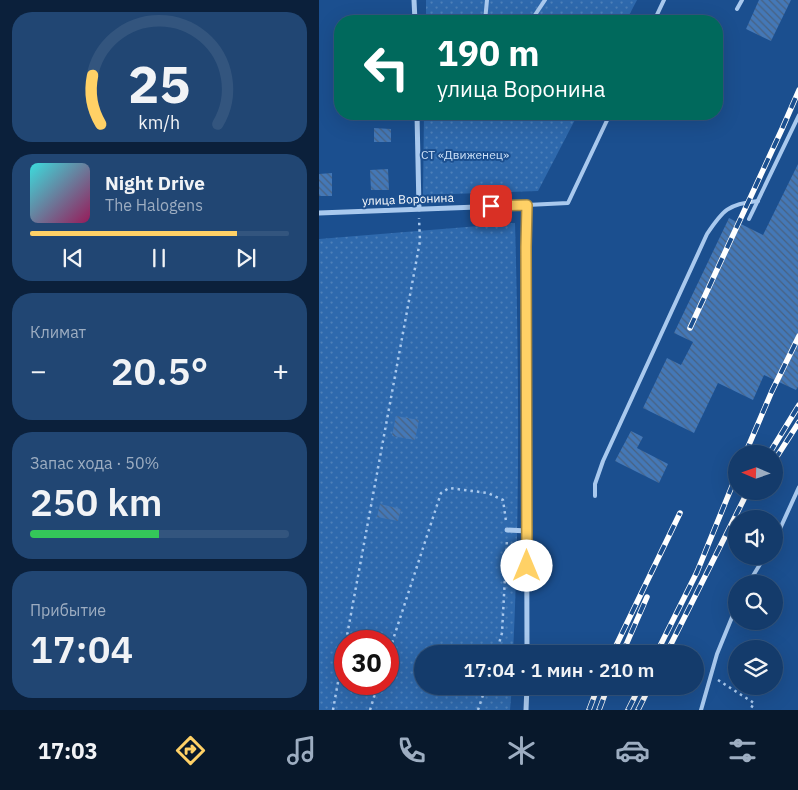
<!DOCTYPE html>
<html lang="ru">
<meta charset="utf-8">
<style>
:root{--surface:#143b6b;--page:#214673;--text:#f1f3f6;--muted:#9dadc1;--line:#33557e;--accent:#ffd166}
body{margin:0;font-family:"IBM Plex Sans",sans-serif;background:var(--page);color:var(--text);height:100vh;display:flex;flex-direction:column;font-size:19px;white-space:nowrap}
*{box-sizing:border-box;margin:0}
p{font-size:16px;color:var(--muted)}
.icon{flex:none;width:28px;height:28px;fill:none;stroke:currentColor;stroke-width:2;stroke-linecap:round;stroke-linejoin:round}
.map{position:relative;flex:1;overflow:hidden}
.side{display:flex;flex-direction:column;gap:12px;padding:12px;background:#0b203b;width:319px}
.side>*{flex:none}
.top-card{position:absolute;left:15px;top:15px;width:389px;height:105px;border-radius:20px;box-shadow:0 5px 20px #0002,0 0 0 1px var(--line);background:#00695c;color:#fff;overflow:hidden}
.needle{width:32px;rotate:272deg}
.fabs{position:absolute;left:409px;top:445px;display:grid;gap:10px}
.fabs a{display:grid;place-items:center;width:55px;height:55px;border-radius:50%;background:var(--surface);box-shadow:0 5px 20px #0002,0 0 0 1px var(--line);font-size:25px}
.speed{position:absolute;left:15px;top:630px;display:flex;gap:10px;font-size:25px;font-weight:700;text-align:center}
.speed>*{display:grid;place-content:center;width:65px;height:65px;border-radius:50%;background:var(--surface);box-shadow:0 5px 20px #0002,0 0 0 1px var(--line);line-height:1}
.speed .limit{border:8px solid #d22;background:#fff;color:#111}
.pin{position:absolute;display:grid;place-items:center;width:42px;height:42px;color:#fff;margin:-21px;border-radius:10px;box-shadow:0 2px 8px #0006}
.me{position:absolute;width:55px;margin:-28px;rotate:0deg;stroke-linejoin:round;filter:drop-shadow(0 0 4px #0008)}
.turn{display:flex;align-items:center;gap:18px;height:105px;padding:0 20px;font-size:22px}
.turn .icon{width:65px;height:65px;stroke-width:2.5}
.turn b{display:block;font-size:35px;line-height:42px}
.big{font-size:38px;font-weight:600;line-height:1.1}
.side .tile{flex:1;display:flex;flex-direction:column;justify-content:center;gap:8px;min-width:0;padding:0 18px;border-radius:20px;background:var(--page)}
.side .dial{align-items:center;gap:0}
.dial svg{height:130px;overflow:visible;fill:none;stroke:var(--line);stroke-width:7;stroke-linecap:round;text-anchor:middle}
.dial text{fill:var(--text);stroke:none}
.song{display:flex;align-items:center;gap:15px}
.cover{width:60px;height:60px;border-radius:8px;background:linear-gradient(135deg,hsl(180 70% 55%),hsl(330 70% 35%))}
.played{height:5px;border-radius:2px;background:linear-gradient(90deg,var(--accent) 80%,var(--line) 80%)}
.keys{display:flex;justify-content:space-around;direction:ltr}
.heat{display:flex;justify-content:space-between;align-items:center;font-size:28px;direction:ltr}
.charge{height:8px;border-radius:4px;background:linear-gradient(90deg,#34c759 50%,var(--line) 0)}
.trip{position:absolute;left:95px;top:645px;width:290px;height:50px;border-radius:25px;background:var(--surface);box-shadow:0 5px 20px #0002,0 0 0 1px var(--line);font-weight:600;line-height:50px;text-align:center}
.menu{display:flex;height:80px;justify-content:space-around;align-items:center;background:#08182b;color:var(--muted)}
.menu .icon{width:35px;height:35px}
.menu .active{color:var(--accent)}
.menu b{font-size:22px;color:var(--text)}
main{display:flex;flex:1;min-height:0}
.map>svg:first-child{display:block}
.green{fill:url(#green-dots);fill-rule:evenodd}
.building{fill:url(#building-back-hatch)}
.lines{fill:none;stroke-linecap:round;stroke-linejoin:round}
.path{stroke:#a9c9ee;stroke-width:2.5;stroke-dasharray:2.5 4;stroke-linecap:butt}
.service{stroke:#a9c9ee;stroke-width:4}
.minor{stroke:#a9c9ee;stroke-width:5}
.rail-casing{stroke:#fff;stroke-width:5.5}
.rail{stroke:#1b4f8f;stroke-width:4;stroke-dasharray:11;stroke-linecap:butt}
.route-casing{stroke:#a68842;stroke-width:12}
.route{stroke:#ffd166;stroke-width:9}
.labels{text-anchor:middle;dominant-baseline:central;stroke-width:4;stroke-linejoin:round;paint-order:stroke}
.park-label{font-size:12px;fill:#cfe3fa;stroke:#1b4f8f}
.street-label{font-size:12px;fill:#fff;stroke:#1b4f8f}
</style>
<main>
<section class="side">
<div class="tile dial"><svg viewBox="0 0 100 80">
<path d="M14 69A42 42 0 1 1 86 69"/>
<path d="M14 69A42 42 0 0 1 9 39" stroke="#ffd166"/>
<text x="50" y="56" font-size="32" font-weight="700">25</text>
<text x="50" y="72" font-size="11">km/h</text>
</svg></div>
<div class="tile">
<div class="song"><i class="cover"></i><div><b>Night Drive</b><p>The Halogens</p></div></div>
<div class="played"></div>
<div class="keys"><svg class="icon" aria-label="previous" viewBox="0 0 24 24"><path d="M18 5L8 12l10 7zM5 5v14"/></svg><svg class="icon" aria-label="pause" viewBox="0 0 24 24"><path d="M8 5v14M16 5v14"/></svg><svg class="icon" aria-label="next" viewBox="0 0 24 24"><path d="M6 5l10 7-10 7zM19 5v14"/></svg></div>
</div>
<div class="tile"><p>Климат</p>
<div class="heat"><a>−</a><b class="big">20.5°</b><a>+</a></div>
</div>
<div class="tile"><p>Запас хода · 50%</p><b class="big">250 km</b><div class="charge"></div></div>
<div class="tile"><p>Прибытие</p><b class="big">17:04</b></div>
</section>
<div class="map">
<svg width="480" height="710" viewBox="0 0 480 710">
<defs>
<pattern id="green-dots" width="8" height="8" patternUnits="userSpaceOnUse" patternTransform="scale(1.25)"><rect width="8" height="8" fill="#2e69ad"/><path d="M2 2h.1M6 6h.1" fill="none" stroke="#4d80b9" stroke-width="1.8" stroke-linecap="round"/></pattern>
<pattern id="building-back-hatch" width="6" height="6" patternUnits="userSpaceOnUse" patternTransform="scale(1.25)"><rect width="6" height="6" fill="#4478b7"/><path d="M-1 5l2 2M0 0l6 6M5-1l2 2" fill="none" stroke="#486282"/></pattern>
</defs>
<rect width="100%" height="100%" fill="#1b4f8f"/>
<g class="green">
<path d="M107,0H318L307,21H107Z"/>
<path d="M105,114H259L219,191L104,195Z"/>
<path d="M196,223C200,366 201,510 194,654H104V686H193L191,710H0V239ZM26,641H69V684H26Z"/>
</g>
<g class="building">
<path d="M440,0H472L452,41L427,29Z"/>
<path d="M55,128L72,129V142H55Z"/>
<path d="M480,162V385L477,390L445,375L434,400L399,383L375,433L324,408L348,358L362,365L374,342L355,333L410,218L444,235Z"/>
<path d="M69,169L70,190H52L51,170Z"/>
<path d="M13,173V196H0V174Z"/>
<path d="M77,416L100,420L96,440L73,436Z"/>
<path d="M312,431L324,437L318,448L349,464L340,483L296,461Z"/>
<path d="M61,504L82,509L79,521L58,517Z"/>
</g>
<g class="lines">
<g class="path">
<path d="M27,641L101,241L100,218"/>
<path d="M177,654L183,633L188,539"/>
<path d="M69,655L122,493L130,488L169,493L184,500L187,521"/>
<path d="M399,680L435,703L431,710"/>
<path d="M14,710L26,643"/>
<path d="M51,710L59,684"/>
<path d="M159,710L167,686"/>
</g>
<g class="service">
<path d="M418,9L423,0"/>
<path d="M166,21L168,0"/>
<path d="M212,21L226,0"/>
<path d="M335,21L345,0"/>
<path d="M208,205L249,203L291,114"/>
<path d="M430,219L480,115"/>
<path d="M276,496V484L284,461L388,234C404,210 409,204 439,201"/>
<path d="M455,540L460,531L480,487"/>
<path d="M429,584L446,556"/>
<path d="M382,710L398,654L418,605"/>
</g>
<g class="minor">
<path d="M95,0L96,21"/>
<path d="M98,114L100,209"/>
<path d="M0,213L208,205L207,247L208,654"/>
<path d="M188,530L208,531"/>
<path d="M207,710L208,686"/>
</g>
<g class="rail-casing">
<g id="rail">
<path d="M371,328L463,129L480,90"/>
<path d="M426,454L453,391L480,336"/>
<path d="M450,454L480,405"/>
<path d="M455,461L480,422"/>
<path d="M293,654L361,513"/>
<path d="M303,654L328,597"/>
<path d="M337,654L378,572L418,474"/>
<path d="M347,654L429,491"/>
<path d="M270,710L279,686"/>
<path d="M280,710L289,686"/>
<path d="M309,710L321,686"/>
<path d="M319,710L331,686"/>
</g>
</g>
<use href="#rail" class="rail"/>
</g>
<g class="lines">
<g class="route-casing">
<path id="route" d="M172,206L208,205L207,247L208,566"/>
</g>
<use href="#route" class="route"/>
</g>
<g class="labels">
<g class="park-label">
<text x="146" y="154">СТ «Движенец»</text>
</g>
<g class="street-label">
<text transform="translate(89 199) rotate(-2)">улица Воронина</text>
</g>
</g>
</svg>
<div class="fabs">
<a><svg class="needle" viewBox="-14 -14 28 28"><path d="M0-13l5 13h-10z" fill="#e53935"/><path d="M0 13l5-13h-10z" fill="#9dadc1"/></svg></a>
<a><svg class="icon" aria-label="sound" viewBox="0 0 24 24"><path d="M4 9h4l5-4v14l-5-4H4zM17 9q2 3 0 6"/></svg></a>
<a><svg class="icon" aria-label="search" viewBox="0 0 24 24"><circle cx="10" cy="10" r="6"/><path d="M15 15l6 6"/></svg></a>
<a><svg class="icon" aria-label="layers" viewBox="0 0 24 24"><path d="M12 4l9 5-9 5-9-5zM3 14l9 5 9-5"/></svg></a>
</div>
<div class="speed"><div class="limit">30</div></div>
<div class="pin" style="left:172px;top:206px;background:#d93025"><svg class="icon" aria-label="arrive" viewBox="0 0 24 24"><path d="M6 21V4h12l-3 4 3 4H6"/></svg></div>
<svg class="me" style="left:208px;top:566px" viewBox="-20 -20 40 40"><circle r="19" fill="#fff"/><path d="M0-13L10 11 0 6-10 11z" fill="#ffd166"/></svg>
<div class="trip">17:04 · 1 мин · 210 m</div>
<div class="top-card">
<div class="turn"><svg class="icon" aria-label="left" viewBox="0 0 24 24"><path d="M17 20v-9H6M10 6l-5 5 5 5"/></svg><div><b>190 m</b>улица Воронина</div></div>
</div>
</div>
</main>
<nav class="menu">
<b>17:03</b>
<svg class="icon active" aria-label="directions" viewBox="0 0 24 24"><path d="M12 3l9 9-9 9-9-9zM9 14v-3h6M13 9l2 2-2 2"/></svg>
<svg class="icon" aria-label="music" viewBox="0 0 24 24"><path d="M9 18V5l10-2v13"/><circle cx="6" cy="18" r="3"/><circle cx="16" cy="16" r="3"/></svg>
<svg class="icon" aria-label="phone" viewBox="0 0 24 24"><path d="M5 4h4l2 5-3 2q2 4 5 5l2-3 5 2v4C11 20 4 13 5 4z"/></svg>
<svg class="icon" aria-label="climate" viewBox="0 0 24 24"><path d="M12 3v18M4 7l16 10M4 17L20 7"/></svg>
<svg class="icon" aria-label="car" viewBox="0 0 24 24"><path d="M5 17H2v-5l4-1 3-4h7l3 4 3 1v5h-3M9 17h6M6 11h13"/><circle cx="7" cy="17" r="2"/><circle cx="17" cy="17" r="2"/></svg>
<svg class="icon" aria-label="filters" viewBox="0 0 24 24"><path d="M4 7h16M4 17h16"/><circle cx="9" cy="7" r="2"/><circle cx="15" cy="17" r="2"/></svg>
</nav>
